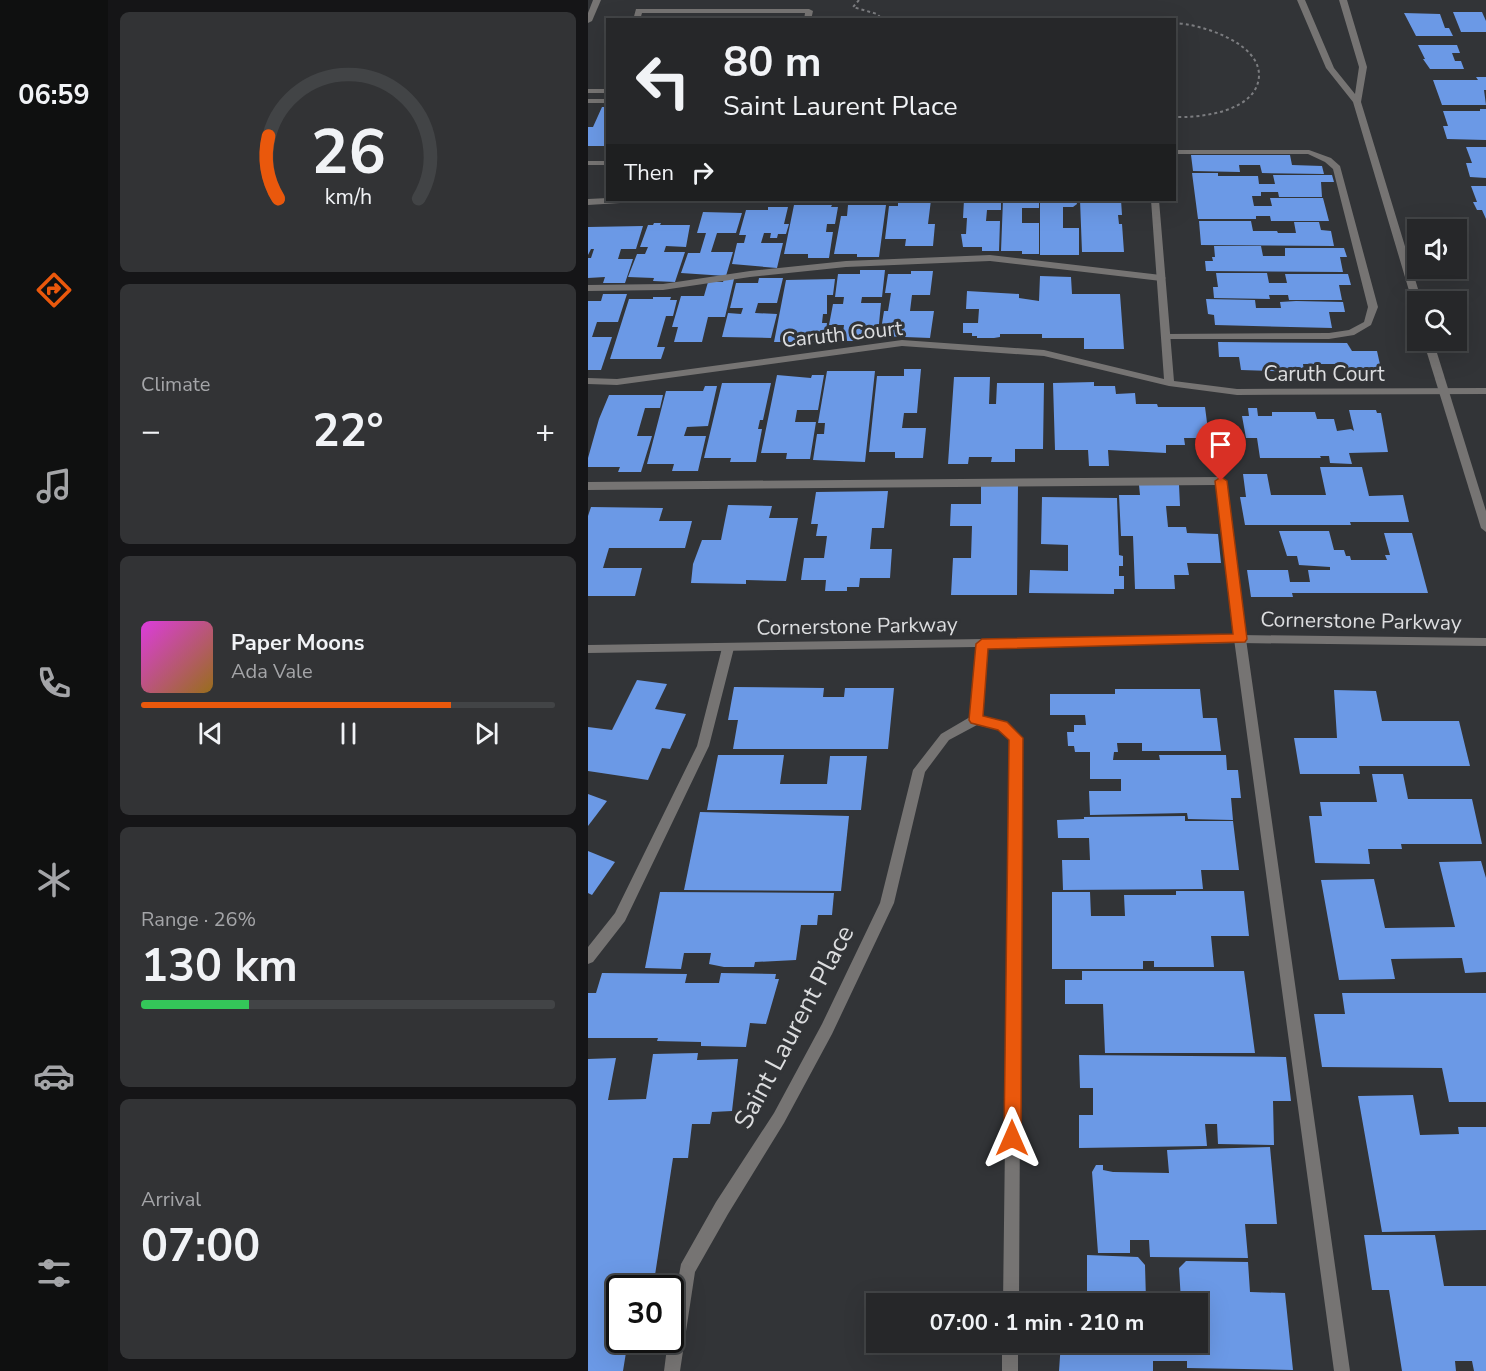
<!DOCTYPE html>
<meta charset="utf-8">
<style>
:root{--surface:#262729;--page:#323335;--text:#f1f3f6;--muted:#a4a5a8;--line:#424446;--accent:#ea580c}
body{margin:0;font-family:"Nunito Sans",sans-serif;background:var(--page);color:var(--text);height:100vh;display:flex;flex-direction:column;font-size:22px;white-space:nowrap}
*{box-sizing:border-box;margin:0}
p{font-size:20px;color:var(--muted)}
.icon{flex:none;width:33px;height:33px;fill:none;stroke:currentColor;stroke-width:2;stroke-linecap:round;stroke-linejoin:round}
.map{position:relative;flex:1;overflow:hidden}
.panel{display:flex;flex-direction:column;gap:12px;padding:12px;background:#151517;width:480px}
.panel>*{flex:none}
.banner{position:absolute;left:18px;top:18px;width:570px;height:183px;border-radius:0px;box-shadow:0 6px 24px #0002,0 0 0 2px var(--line);background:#262729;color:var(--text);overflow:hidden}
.fabs{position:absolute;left:819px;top:219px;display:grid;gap:12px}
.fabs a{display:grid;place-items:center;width:60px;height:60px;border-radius:0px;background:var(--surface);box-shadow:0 6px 24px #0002,0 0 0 2px var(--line);font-size:30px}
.speed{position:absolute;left:18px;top:1275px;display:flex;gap:12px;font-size:30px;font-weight:700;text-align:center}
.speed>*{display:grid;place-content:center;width:78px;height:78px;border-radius:50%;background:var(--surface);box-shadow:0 6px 24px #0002,0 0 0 2px var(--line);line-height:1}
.speed .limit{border:3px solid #111;border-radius:9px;background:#fff;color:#111}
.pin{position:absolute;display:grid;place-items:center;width:51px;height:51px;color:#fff;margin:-62px -26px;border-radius:50% 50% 50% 0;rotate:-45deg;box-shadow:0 0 6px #0007}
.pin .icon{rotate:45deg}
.me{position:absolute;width:66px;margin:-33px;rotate:0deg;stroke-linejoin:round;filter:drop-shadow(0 0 4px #0008)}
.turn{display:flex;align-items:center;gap:21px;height:126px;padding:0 18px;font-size:27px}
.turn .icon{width:78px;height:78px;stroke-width:2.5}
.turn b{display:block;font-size:42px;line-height:51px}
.then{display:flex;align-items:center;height:57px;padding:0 18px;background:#0003;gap:12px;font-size:22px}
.big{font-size:45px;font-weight:700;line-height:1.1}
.panel .widget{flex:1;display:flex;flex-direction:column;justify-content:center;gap:9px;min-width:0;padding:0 21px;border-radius:9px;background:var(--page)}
.panel .dial{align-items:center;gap:0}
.dial svg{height:156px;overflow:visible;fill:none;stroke:var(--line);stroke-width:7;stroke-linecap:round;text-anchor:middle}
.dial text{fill:var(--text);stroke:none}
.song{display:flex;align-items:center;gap:18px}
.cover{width:72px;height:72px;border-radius:9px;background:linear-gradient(135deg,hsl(300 70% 55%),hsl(40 70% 35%))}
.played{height:6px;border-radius:3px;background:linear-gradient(90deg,var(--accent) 75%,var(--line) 75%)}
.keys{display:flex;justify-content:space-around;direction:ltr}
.heat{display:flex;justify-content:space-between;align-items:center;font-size:33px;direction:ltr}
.charge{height:9px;border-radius:4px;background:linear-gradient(90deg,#34c759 26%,var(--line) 0)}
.trip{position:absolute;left:278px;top:1293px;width:342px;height:60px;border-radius:0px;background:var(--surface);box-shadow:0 6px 24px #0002,0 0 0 2px var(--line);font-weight:700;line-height:60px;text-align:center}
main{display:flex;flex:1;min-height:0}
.tabs{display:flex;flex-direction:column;width:108px;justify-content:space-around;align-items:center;background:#0f1010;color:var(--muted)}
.tabs .icon{width:42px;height:42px}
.tabs .active{color:var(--accent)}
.tabs b{font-size:27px;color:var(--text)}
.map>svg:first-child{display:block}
.building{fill:#6b99e6}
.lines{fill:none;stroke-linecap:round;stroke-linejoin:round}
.path{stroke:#7c7d80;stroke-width:2;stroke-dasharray:3 3;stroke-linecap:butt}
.service{fill:#767473;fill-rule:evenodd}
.minor{fill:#767473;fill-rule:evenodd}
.tertiary{fill:#767473;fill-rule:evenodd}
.route{fill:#ea580c;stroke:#983908;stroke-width:1.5}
.labels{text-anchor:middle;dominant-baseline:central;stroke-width:6;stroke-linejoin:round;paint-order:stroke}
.street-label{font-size:21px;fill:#dcdddf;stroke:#323437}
.near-street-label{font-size:26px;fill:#dcdddf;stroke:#323437}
</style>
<main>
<nav class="tabs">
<b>06:59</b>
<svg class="icon active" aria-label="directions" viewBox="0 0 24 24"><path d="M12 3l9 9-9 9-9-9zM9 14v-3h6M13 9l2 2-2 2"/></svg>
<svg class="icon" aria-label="music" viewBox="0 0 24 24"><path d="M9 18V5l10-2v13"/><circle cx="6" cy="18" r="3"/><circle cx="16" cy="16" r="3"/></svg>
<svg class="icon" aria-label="phone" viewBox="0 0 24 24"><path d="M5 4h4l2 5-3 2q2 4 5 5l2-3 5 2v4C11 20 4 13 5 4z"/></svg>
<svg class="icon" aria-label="climate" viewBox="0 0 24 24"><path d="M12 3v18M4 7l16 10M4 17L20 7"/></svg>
<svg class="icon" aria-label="car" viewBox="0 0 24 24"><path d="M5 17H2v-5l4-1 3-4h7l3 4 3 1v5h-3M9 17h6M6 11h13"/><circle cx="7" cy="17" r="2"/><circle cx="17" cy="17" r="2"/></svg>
<svg class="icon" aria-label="filters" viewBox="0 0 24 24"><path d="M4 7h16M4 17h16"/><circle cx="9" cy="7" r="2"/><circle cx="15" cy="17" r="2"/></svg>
</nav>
<section class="panel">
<div class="widget dial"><svg viewBox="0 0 100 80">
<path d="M14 69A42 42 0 1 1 86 69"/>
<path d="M14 69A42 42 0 0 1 9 37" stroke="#ea580c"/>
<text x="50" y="56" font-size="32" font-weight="700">26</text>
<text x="50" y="72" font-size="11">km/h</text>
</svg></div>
<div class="widget"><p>Climate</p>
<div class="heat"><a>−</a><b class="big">22°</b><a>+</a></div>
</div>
<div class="widget">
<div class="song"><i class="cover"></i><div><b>Paper Moons</b><p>Ada Vale</p></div></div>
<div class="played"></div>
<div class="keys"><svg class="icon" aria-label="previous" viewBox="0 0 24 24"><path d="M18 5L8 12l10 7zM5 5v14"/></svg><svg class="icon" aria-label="pause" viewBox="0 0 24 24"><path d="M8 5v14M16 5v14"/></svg><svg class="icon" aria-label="next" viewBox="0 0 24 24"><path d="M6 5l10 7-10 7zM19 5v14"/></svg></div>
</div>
<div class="widget"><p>Range · 26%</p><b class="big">130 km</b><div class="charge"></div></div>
<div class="widget"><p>Arrival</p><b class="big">07:00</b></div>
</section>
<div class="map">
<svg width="898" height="1371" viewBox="0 0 898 1371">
<rect width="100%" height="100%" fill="#323437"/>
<g class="building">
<path d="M865,12H894L898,21V32H873Z"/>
<path d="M816,13L852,14L857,28H861L865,36H828Z"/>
<path d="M830,45H869L872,53H864L867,61H873L876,69H842L835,59H837Z"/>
<path d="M888,77H898V90H896L898,105H854L845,80H890Z"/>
<path d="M14,107H20V146H0V127H5Z"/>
<path d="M892,109H898V140L859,139L855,126H860L855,111H892Z"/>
<path d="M878,147H898V178L882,177L878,163H884Z"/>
<path d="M603,155H702L704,165L734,166L736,174L674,173L672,165H651L652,172L605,171Z"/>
<path d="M604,173H630V176H670L671,184H687L685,175H744L746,182H733L734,197H691L690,192H673V196H664L666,206H684L682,198H735L741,221H683L682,216H668V219H610Z"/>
<path d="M883,186H898V219L894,210H889L885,202H889Z"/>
<path d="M310,200H343L340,224H347L345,246H317L318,239H297L301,206H310Z"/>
<path d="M376,200H413V210H399L398,221H412L411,251H394V247H375L373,234H378L379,218H375Z"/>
<path d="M415,200H451V208H434V223H451V254H434V251H413Z"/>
<path d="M452,200H488L489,204L485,207H475V228H491V255H452Z"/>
<path d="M492,200H533L534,215H530L531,224H534L536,252H494Z"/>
<path d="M206,205H244L243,207H250L247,224H239L238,232H245L241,258H220V254H196Z"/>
<path d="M260,205H298L291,257H269V254H246L253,216H259Z"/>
<path d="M180,207H200L196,224H201L198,234H190L189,238H182L183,233H176L173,243H195L189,268L144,264L149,243H156L158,235H151L158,210H180Z"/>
<path d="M115,212L154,213L148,233H129L123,252H145L138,276L93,273L100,253H112L118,233H109Z"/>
<path d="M611,221H663L665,231H689L690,233H708L706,222H731L733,230L743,231L746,246L613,245Z"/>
<path d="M66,223H73L72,225H102L98,247L78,246L76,252H97L87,282L65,281L66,278L40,277L49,254H57L60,247H52L60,225H65Z"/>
<path d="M55,226L48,249H33L30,259H45L37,283H15L17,277L0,278V258H3L6,249H3L0,255V227Z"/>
<path d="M626,246H673L675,256H697V248H756L759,257H752L755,272L618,271L617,261H625L624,257H627Z"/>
<path d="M272,270H297L294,297H274L273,303H293L290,334H271L270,341H254L256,325H241L245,304H255L256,297H247L250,274H272Z"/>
<path d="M323,271H345L342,295H324L322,311H346L342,338L292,336L296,311H300L303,293H297L300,274H323Z"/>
<path d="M628,273H679L681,283H699L697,274H760L763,285H751L754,300H701L700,295H681L682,299L626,298L625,287H630Z"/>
<path d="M452,276L483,277L484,294H532L536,349H496V338H454V334H412V337L406,338H389V336H384V333H375V323H390L391,309H378L379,291L431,294V298L451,301Z"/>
<path d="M171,278H195L189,303H170L167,313L189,314L183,338L134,337L140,313L153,314L155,308H142L148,283H170Z"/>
<path d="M136,279H146L137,317H120L114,342H86L90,327H84L93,296H116L120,282H135Z"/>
<path d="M247,279L245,295H239V314H235L234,323H239L236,342H186L198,280Z"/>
<path d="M15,294H39L30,322H9L4,337H24L13,370H0V301H13Z"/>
<path d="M65,297H83L82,300H89L85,316H78L69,347H77L73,359H22L41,299H65Z"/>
<path d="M618,299L667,300L668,308H693L692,302L708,301L755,302L757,312H741L744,328L627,325L626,315L620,314Z"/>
<path d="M630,342L759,343L764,351H789L793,369H749L748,364H715L716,372L653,370L651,357H631Z"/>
<path d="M316,369H333L329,413H316L314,428H338L335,458H307V452H281L289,376H316Z"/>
<path d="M239,371H287L277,462L225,460L229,434H236L237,423H230Z"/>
<path d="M189,375L223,378L224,375H236L230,410H209L207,422H228L222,459H198L199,453H173Z"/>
<path d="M366,377H402L401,404H408L409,383H456L455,449H427V462H403L404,457H381L380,464H360Z"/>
<path d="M506,382V386H527L528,394L547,393L548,404H569L570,407H617L621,438H596L597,445H578V453L520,450L521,466H501L500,450H467L465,383Z"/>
<path d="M134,383H183L175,420H172L170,429H174L168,462H142L143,458H116Z"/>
<path d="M117,386H129L120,426L99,427L96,436H118L110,471H84L86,464H59L78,391H115Z"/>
<path d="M21,395H75L72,408H57L49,436H64L53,472H30L32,467H0V458L11,419Z"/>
<path d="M660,408H669L670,416H684V412H727L729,419H746L749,431L763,429L766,431L761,410H788L789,413H793L800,452L761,453L764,464L742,463L741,456H732L733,458H672L669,438H658L654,416H661Z"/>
<path d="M732,467H774L781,496L815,495L821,522H762L763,525H657L652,497H658L655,474H679L683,495H738Z"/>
<path d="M393,484H430L429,595H363L365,558H383L384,526H362L363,504H393Z"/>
<path d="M551,485H591L592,506H578L580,527H598L599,533L630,534L633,563H599L601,575H586L587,589H547L545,536H533L531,495H552Z"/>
<path d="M300,491L296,528H284L282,549H304L302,578H272L271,587H259V591H237L238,580H213L216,558H236L239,536H228L230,524H223L228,492Z"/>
<path d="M454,497L529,498L531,555L535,556V566H531V576H536V589H526V594L441,593L442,570L480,571V545L453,544Z"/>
<path d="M140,505L184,506L181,518H210L198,581L158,580V584L103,583L105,564L114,540H133Z"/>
<path d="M3,507L75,508L71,521H104L97,548H21L15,568H54L47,596H0V516Z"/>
<path d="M691,531H741L746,550H756L758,556H762L763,560H799L797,555H802L796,533H824L840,593H704L705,597H663L659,570H700L702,582H722L720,570H742V567L711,565L709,556H699Z"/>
<path d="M49,680L79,684L67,709L98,714L82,749L74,748L60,780L0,771V727L24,730Z"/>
<path d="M146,687L236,688L235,697H256L257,688H306L300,749H145L150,720H140Z"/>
<path d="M527,689H612L615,718H629L633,751H554V743H529L530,752H526L525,760H572L571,755H638L639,770H650L653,798H643L645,820L600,819L599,813L502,815L501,791H533V779H502V752H487L486,746H480L479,732H486V725H498L497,715H462V694H527Z"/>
<path d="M746,690L788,691L794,721H871L882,766H771L772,774H712L706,738H749Z"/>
<path d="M130,755H196L192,784H239L242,756H279L273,810H119Z"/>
<path d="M784,774H815L820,799H884L894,844H813L814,849H780L782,864L727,863L721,816H734L732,802H789Z"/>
<path d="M0,794L19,801L0,826Z"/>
<path d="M112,812L261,816L253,891L96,890Z"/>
<path d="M597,816V821H645L651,870H613L615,889L475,890L474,860H502L501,838H470L469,820L496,819V817Z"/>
<path d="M0,851L27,862L4,895L0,893Z"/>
<path d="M893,861L898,878V972L877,973L874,958L803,959L807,979L751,980L733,880L786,879L797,928L867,927L851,862Z"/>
<path d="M588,891H656L661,936H623L626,967H566V961H555V969H464V892H502L503,916H537L536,895H588Z"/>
<path d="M72,892L246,893L244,915H230L229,925H213L208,960L167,962L166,967H136L121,964L123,953H96L93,969L57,968Z"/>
<path d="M494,971H656L667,1053H517L515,1004H477V980H494Z"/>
<path d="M14,973L99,974L97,983H131L133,973L188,974L187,979H191L178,1024L162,1023L158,1047L113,1046V1042L69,1041L70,1038H0V993H8Z"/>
<path d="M754,993H898V1102H861L854,1068L734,1067L726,1014H757Z"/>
<path d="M110,1053L109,1060L150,1059L144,1111L124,1112L122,1124H104L100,1158H85L67,1275H50L48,1288H32V1340H40L35,1371H0V1059L28,1058L20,1100L58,1099L65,1054Z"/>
<path d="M491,1055L698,1057L703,1101H685L686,1145L630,1144L629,1124H617L619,1146L491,1148V1115H505V1088H492Z"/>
<path d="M825,1095L832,1135L871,1134L870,1127H898V1230L794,1232L770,1096Z"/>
<path d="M682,1147L689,1224H657L660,1258L562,1257L561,1240H542V1253H510L504,1172L508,1165H515V1170L525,1172L581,1173L579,1150Z"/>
<path d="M776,1235H847L856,1286H898V1371H886L884,1361H867L868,1371H814L801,1290H784Z"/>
<path d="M499,1255L550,1257L557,1265L558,1300L593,1301L591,1268L598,1261L660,1262L662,1292L697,1293L705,1370L599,1368V1361H565V1371H471L473,1342H609V1304H499Z"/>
</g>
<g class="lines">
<g class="path">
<path d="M271,0L265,7L289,14L295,20"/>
<path d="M586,23C612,24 672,42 671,76C669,112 612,118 586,117"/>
</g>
<g class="service">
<path d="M5,0H13L4,21L0,23V13Z"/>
<path d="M48,9H221L225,11L223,20H216L217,13H54L52,20H45Z"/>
<rect x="0" y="89" width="20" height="4"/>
<rect x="0" y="99" width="20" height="4"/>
<path d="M586,150H721L743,158L752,166L790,307L783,325L766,335L741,339H575V335L578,334L741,333L761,330L776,322L780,307L745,169L737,162L720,154H586Z"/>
<rect x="0" y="161" width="20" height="4"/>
<path d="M402,255L573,275L578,278L573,281L402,261L258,267L162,277L75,290L0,291V285L75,284L162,271L258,261Z"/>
<path d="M633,477L638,481L658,639L762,1371H746L646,639L628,485L0,490V482Z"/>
<path d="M140,644L146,648L121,746L37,921L5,962L0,964V947L27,913L109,746L134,648Z"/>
</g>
<g class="minor">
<path d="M20,198L36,200L32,203L0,205V199Z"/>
<path d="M563,200H571L586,381L649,389L898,388V394L649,395L581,386L456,356L314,346L29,385L0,384V378L29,379L314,340L456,350L576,379Z"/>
<path d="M652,635L898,638V646L652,643L400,647L394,717L418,723L434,738L431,1304H415L422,740L410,730L389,725L361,740L337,772L306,903L244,1034L196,1123L140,1214L107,1272L92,1371H76L80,1340H82V1325L93,1264L128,1202L186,1113L234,1024L292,903L325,770L353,734L382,717L388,647L0,653V645Z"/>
<rect x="414" y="1342" width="16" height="29"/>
</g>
<g class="tertiary">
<path d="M709,0H717L746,68L767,94L771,67L751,0H759L779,67L773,102L834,302H830V307L825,304L765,102L738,68Z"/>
<path d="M835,340H845L898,511V532L893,528Z"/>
</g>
</g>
<path class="route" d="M633,477L639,481L659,639L657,642L400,649L395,716L419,722L435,738L433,1138L431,1145L424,1147L418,1145L416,1138L421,740L410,730L383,723L381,720L388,644L394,639L645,634L627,481Z"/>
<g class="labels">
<g class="street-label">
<text transform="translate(254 334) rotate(-6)">Caruth Court</text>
<text x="736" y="374">Caruth Court</text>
<text transform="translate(773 621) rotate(1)">Cornerstone Parkway</text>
<text transform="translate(269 626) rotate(-1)">Cornerstone Parkway</text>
</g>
<g class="near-street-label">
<text transform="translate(206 1027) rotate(-62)">Saint Laurent Place</text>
</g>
</g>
</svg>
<div class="fabs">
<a><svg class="icon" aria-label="sound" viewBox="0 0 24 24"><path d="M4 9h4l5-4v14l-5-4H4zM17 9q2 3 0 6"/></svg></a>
<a><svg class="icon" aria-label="search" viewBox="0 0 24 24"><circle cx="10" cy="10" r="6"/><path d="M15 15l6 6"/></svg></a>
</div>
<div class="speed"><div class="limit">30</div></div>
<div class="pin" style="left:633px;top:481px;background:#d93025"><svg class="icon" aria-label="arrive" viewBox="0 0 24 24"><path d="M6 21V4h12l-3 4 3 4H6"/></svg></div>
<svg class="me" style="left:424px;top:1138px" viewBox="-20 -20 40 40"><path d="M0-17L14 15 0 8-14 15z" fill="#ea580c" stroke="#fff" stroke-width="4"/></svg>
<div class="trip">07:00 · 1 min · 210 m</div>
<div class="banner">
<div class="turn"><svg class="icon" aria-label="left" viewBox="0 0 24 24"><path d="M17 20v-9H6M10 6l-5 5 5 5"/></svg><div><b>80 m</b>Saint Laurent Place</div></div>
<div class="then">Then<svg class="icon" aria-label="right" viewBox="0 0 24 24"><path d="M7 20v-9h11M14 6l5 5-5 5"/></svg></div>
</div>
</div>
</main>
